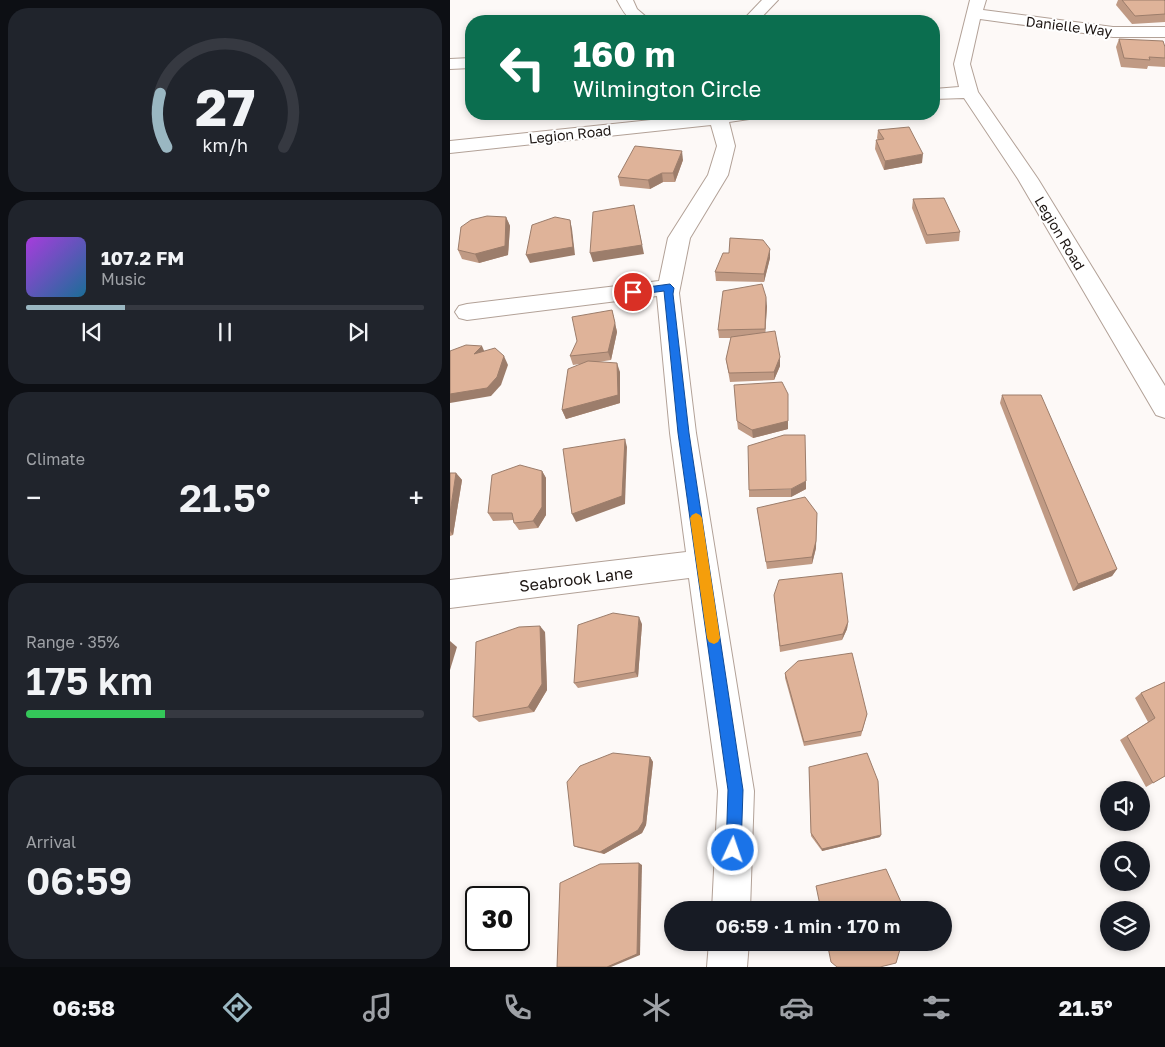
<!DOCTYPE html>
<meta charset="utf-8">
<style>
:root{--surface:#171b24;--page:#20242c;--text:#f1f3f6;--muted:#9ea1a6;--line:#363941;--accent:#9ab7c2}
body{margin:0;font-family:"Golos Text",sans-serif;background:var(--page);color:var(--text);height:100vh;display:flex;flex-direction:column;font-size:19px;white-space:nowrap}
*{box-sizing:border-box;margin:0}
p{font-size:16px;color:var(--muted)}
.icon{flex:none;width:28px;height:28px;fill:none;stroke:currentColor;stroke-width:2;stroke-linecap:round;stroke-linejoin:round}
.map{position:relative;flex:1;overflow:hidden}
.side{display:flex;flex-direction:column;gap:8px;padding:8px;background:#0d0f14;width:450px}
.side>*{flex:none}
.banner{position:absolute;left:15px;top:15px;width:475px;height:105px;border-radius:20px;box-shadow:0 2px 8px #0003;background:#0b6e4f;color:#fff;overflow:hidden}
.tools{position:absolute;left:650px;top:781px;display:grid;gap:10px}
.tools a{display:grid;place-items:center;width:50px;height:50px;border-radius:50%;background:var(--surface);box-shadow:0 2px 8px #0003;font-size:25px}
.speed{position:absolute;left:15px;top:886px;display:flex;gap:10px;font-size:25px;font-weight:700;text-align:center}
.speed>*{display:grid;place-content:center;width:65px;height:65px;border-radius:50%;background:var(--surface);box-shadow:0 2px 8px #0003;line-height:1}
.speed .limit{border:2px solid #111;border-radius:8px;background:#fff;color:#111}
.pin{position:absolute;display:grid;place-items:center;width:42px;height:42px;color:#fff;margin:-21px;border:2px solid #fff;border-radius:50%;box-shadow:0 1px 5px #0007}
.me{position:absolute;width:55px;margin:-28px;rotate:3deg;stroke-linejoin:round;filter:drop-shadow(0 0 4px #0008)}
.turn{display:flex;align-items:center;gap:18px;height:105px;padding:0 25px;font-size:22px}
.turn .icon{width:65px;height:65px;stroke-width:2.5}
.turn b{display:block;font-size:35px;line-height:42px}
.big{font-size:38px;font-weight:600;line-height:1.1}
.side .widget{flex:1;display:flex;flex-direction:column;justify-content:center;gap:8px;min-width:0;padding:0 18px;border-radius:20px;background:var(--page)}
.side .dial{align-items:center;gap:0}
.dial svg{height:130px;overflow:visible;fill:none;stroke:var(--line);stroke-width:7;stroke-linecap:round;text-anchor:middle}
.dial text{fill:var(--text);stroke:none}
.song{display:flex;align-items:center;gap:15px}
.cover{width:60px;height:60px;border-radius:8px;background:linear-gradient(135deg,hsl(280 70% 55%),hsl(200 70% 35%))}
.played{height:5px;border-radius:2px;background:linear-gradient(90deg,var(--accent) 25%,var(--line) 25%)}
.keys{display:flex;justify-content:space-around;direction:ltr}
.heat{display:flex;justify-content:space-between;align-items:center;font-size:28px;direction:ltr}
.charge{height:8px;border-radius:4px;background:linear-gradient(90deg,#34c759 35%,var(--line) 0)}
.trip{position:absolute;left:214px;top:901px;width:288px;height:50px;border-radius:25px;background:var(--surface);box-shadow:0 2px 8px #0003;font-weight:600;line-height:50px;text-align:center}
.tab-bar{display:flex;height:80px;justify-content:space-around;align-items:center;background:#090b0e;color:var(--muted)}
.tab-bar .icon{width:35px;height:35px}
.tab-bar .selected{color:var(--accent)}
.tab-bar b{font-size:22px;color:var(--text)}
main{display:flex;flex:1;min-height:0}
.map>svg:first-child{display:block}
.lines{fill:none;stroke-linecap:round;stroke-linejoin:round}
.minor-casing{stroke:#b2a197;stroke-width:2}
.minor{fill:#fff;fill-rule:evenodd}
.wall{fill:#c09a84}
.shaded-wall{fill:#9c7d6b}
.building{fill:#dfb399;stroke:#9c7d6b}
.route{fill:#1a73e8;stroke:#114b97}
.slow{fill:#f59e0b}
.labels{text-anchor:middle;dominant-baseline:central;stroke-width:4;stroke-linejoin:round;paint-order:stroke}
.far-street-label{font-size:14px;fill:#1d1613;stroke:#fff}
.street-label{font-size:16px;fill:#1d1613;stroke:#fff}
</style>
<main>
<section class="side">
<div class="widget dial"><svg viewBox="0 0 100 80">
<path d="M14 69A42 42 0 1 1 86 69"/>
<path d="M14 69A42 42 0 0 1 10 36" stroke="#9ab7c2"/>
<text x="50" y="56" font-size="32" font-weight="700">27</text>
<text x="50" y="72" font-size="11">km/h</text>
</svg></div>
<div class="widget">
<div class="song"><i class="cover"></i><div><b>107.2 FM</b><p>Music</p></div></div>
<div class="played"></div>
<div class="keys"><svg class="icon" aria-label="previous" viewBox="0 0 24 24"><path d="M18 5L8 12l10 7zM5 5v14"/></svg><svg class="icon" aria-label="pause" viewBox="0 0 24 24"><path d="M8 5v14M16 5v14"/></svg><svg class="icon" aria-label="next" viewBox="0 0 24 24"><path d="M6 5l10 7-10 7zM19 5v14"/></svg></div>
</div>
<div class="widget"><p>Climate</p>
<div class="heat"><a>−</a><b class="big">21.5°</b><a>+</a></div>
</div>
<div class="widget"><p>Range · 35%</p><b class="big">175 km</b><div class="charge"></div></div>
<div class="widget"><p>Arrival</p><b class="big">06:59</b></div>
</section>
<div class="map">
<svg width="715" height="967" viewBox="0 0 715 967">
<rect width="100%" height="100%" fill="#fdf9f7"/>
<g class="lines">
<g class="minor-casing">
<g id="minor">
<path d="M167,0H183L187,9L201,21C180,22 177,19 167,0Z"/>
<path d="M312,0H328L308,21H292Z"/>
<path d="M520,0H536L533,10L663,27H715V37H663L530,19L520,64L528,92L588,179L715,386V418L706,415L568,179L514,98L484,99V89L509,87L504,64Z"/>
<path d="M21,58V68L0,69V59Z"/>
<path d="M258,114H309L306,118L279,122L285,146L278,175L240,238L229,293L246,433L304,791L300,910H262L268,791L239,578L0,608V580L236,552L220,433L207,296L17,320L9,318L5,312L9,306L17,304L209,281L218,238L258,175L267,146L261,125L0,153V141Z"/>
<path d="M259,942H299L297,967H257Z"/>
</g>
</g>
<use href="#minor" class="minor"/>
</g>
<g class="wall">
<path d="M668,0H714L715,1V22L682,24L666,5Z"/>
<path d="M669,39L715,47V67L698,66L697,69L671,67L666,47Z"/>
<path d="M428,130L472,163L434,170L425,149L426,140H428L427,138Z"/>
<path d="M233,160L225,182H213L200,189L170,186L168,177Z"/>
<path d="M463,199L510,232L509,241L476,244L462,208Z"/>
<path d="M56,217L60,226L58,255L29,263L12,259L8,250Z"/>
<path d="M320,258L314,282L266,281L265,272Z"/>
<path d="M317,306L315,333L330,366L324,380L280,382L276,359L281,338H269L268,330Z"/>
<path d="M162,310L167,332L161,360L148,362L170,372V403L116,419L112,410L130,364L123,365L120,356Z"/>
<path d="M552,395L667,569L662,576L623,591L550,403Z"/>
<path d="M287,421L338,429L303,438L288,429Z"/>
<path d="M92,471L96,478V515L88,528L69,530L64,523V520L43,521L38,513Z"/>
<path d="M0,473H6L12,480L3,535L0,536Z"/>
<path d="M356,489L341,497H299V490Z"/>
<path d="M307,508L366,548L362,564L317,569Z"/>
<path d="M324,595L398,622L397,629L392,640L330,652Z"/>
<path d="M192,624L188,677L128,688L124,683Z"/>
<path d="M95,632L97,690L84,712L29,722L23,717Z"/>
<path d="M335,673L417,714L411,736L354,746L335,678Z"/>
<path d="M715,682V776L696,787L670,740L698,722L685,698L691,693Z"/>
<path d="M200,757L203,762L196,825L192,833L154,854L129,848L124,846Z"/>
<path d="M359,767L430,837L372,851L361,836Z"/>
</g>
<g class="shaded-wall">
<path d="M232,151L233,160L225,182L223,173Z"/>
<path d="M473,154L472,163L434,170L435,161Z"/>
<path d="M212,173L213,182L200,189L198,180Z"/>
<path d="M184,205L194,254L143,262L140,253Z"/>
<path d="M56,217L60,226L58,255L29,263L25,254Z"/>
<path d="M120,220L122,229L125,255L80,263L76,255Z"/>
<path d="M320,249V258L314,282V274Z"/>
<path d="M316,297L317,306L315,337V329Z"/>
<path d="M162,310L167,332L161,360L158,352Z"/>
<path d="M32,346L36,355L24,354Z"/>
<path d="M54,356L58,365L51,385L41,396L0,403V394Z"/>
<path d="M330,357V366L324,380V372Z"/>
<path d="M167,363L170,372V403L116,419L112,410Z"/>
<path d="M338,394V429L303,438L302,430Z"/>
<path d="M175,439L177,447L175,504L126,522L122,514Z"/>
<path d="M92,471L96,478V515L88,528L83,521Z"/>
<path d="M6,473L12,480L3,535L0,531V513Z"/>
<path d="M356,481V489L341,497V489Z"/>
<path d="M367,513L366,548L362,564V557Z"/>
<path d="M667,569L662,576L623,591L628,584Z"/>
<path d="M189,617L192,624L188,677L185,672Z"/>
<path d="M398,622L397,629L392,640L393,634Z"/>
<path d="M90,626L95,632L97,690L84,712L78,707Z"/>
<path d="M0,641L7,647L0,670Z"/>
<path d="M200,757L203,762L196,825L192,833L154,854L150,852Z"/>
<path d="M431,835L430,837L372,851V849Z"/>
<path d="M189,863L192,865L190,955L161,967H157Z"/>
</g>
<g class="building">
<path d="M672,0H714L715,1V14L685,16Z"/>
<path d="M669,39L713,41L715,47V58L699,57L700,60L674,58Z"/>
<path d="M459,127L473,154L435,161L426,140L434,139L428,130Z"/>
<path d="M185,146L232,151L223,173H212L198,180L168,177Z"/>
<path d="M494,198L510,232L477,235L463,199Z"/>
<path d="M184,205L192,245L140,253L143,212Z"/>
<path d="M37,216L56,217L55,246L25,254L8,250L11,227L21,220Z"/>
<path d="M105,217L120,220L123,247L76,255L82,225Z"/>
<path d="M280,238L313,240L320,249L314,274L265,272L273,253H279Z"/>
<path d="M312,284L316,297L315,329L268,330L273,291Z"/>
<path d="M162,310L165,323L158,352L120,356L127,341L122,317Z"/>
<path d="M325,331L330,357L324,372L279,373L276,359L281,337Z"/>
<path d="M16,345L32,346L24,354L45,348L54,356L47,377L37,388L0,394V351Z"/>
<path d="M138,361L167,363L168,395L112,410L118,369Z"/>
<path d="M332,382L338,394V421L302,430L287,421L284,385Z"/>
<path d="M552,395H591L667,569L628,584Z"/>
<path d="M334,435H355L356,481L341,489L299,490L298,446Z"/>
<path d="M175,439L172,496L122,514L113,449Z"/>
<path d="M70,465L92,471V507L83,521L64,523L62,513H38L42,475Z"/>
<path d="M0,473H6L0,513Z"/>
<path d="M355,497L367,513L366,541L362,557L316,562L307,508Z"/>
<path d="M392,573L398,622L393,634L330,646L324,595L329,580Z"/>
<path d="M163,613L189,617L185,672L124,683L128,625Z"/>
<path d="M90,626L92,684L78,707L23,717L26,642L69,627Z"/>
<path d="M402,653L417,714L412,731L354,742L335,673L348,661Z"/>
<path d="M715,682V776L703,783L677,736L705,718L691,693Z"/>
<path d="M163,753L200,757L193,822L188,830L150,852L124,846L117,782L130,766Z"/>
<path d="M417,753L428,781L431,835L372,849L361,833L359,767Z"/>
<path d="M189,863L187,954L157,967H107L110,883L150,864Z"/>
<path d="M436,869L451,902V910H371L366,886Z"/>
<path d="M377,942H451V946L446,963L430,967H387L381,962Z"/>
</g>
<path class="route" d="M220,284L224,288L223,294L239,433L293,790L291,850L289,856L283,858L278,856L276,850L278,790L228,433L214,291L183,295L178,292L183,289Z"/>
<path class="slow" d="M246,513L250,515L252,518L270,638L268,642L264,644L259,642L257,638L240,518L242,515Z"/>
<g class="labels">
<g class="far-street-label">
<text transform="translate(619 26) rotate(7)">Danielle Way</text>
<text transform="translate(120 134) rotate(-6)">Legion Road</text>
<text transform="translate(610 233) rotate(59)">Legion Road</text>
</g>
<g class="street-label">
<text transform="translate(126 579) rotate(-7)">Seabrook Lane</text>
</g>
</g>
</svg>
<div class="tools">
<a><svg class="icon" aria-label="sound" viewBox="0 0 24 24"><path d="M4 9h4l5-4v14l-5-4H4zM17 9q2 3 0 6"/></svg></a>
<a><svg class="icon" aria-label="search" viewBox="0 0 24 24"><circle cx="10" cy="10" r="6"/><path d="M15 15l6 6"/></svg></a>
<a><svg class="icon" aria-label="layers" viewBox="0 0 24 24"><path d="M12 4l9 5-9 5-9-5zM3 14l9 5 9-5"/></svg></a>
</div>
<div class="speed"><div class="limit">30</div></div>
<div class="pin" style="left:183px;top:292px;background:#d93025"><svg class="icon" aria-label="arrive" viewBox="0 0 24 24"><path d="M6 21V4h12l-3 4 3 4H6"/></svg></div>
<svg class="me" style="left:283px;top:850px" viewBox="-20 -20 40 40"><circle r="17" fill="#1a73e8" stroke="#fff" stroke-width="3"/><path d="M0-11L8 9 0 5-8 9z" fill="#fff"/></svg>
<div class="trip">06:59 · 1 min · 170 m</div>
<div class="banner">
<div class="turn"><svg class="icon" aria-label="left" viewBox="0 0 24 24"><path d="M17 20v-9H6M10 6l-5 5 5 5"/></svg><div><b>160 m</b>Wilmington Circle</div></div>
</div>
</div>
</main>
<nav class="tab-bar">
<b>06:58</b>
<svg class="icon selected" aria-label="directions" viewBox="0 0 24 24"><path d="M12 3l9 9-9 9-9-9zM9 14v-3h6M13 9l2 2-2 2"/></svg>
<svg class="icon" aria-label="music" viewBox="0 0 24 24"><path d="M9 18V5l10-2v13"/><circle cx="6" cy="18" r="3"/><circle cx="16" cy="16" r="3"/></svg>
<svg class="icon" aria-label="phone" viewBox="0 0 24 24"><path d="M5 4h4l2 5-3 2q2 4 5 5l2-3 5 2v4C11 20 4 13 5 4z"/></svg>
<svg class="icon" aria-label="climate" viewBox="0 0 24 24"><path d="M12 3v18M4 7l16 10M4 17L20 7"/></svg>
<svg class="icon" aria-label="car" viewBox="0 0 24 24"><path d="M5 17H2v-5l4-1 3-4h7l3 4 3 1v5h-3M9 17h6M6 11h13"/><circle cx="7" cy="17" r="2"/><circle cx="17" cy="17" r="2"/></svg>
<svg class="icon" aria-label="filters" viewBox="0 0 24 24"><path d="M4 7h16M4 17h16"/><circle cx="9" cy="7" r="2"/><circle cx="15" cy="17" r="2"/></svg>
<b>21.5°</b>
</nav>
